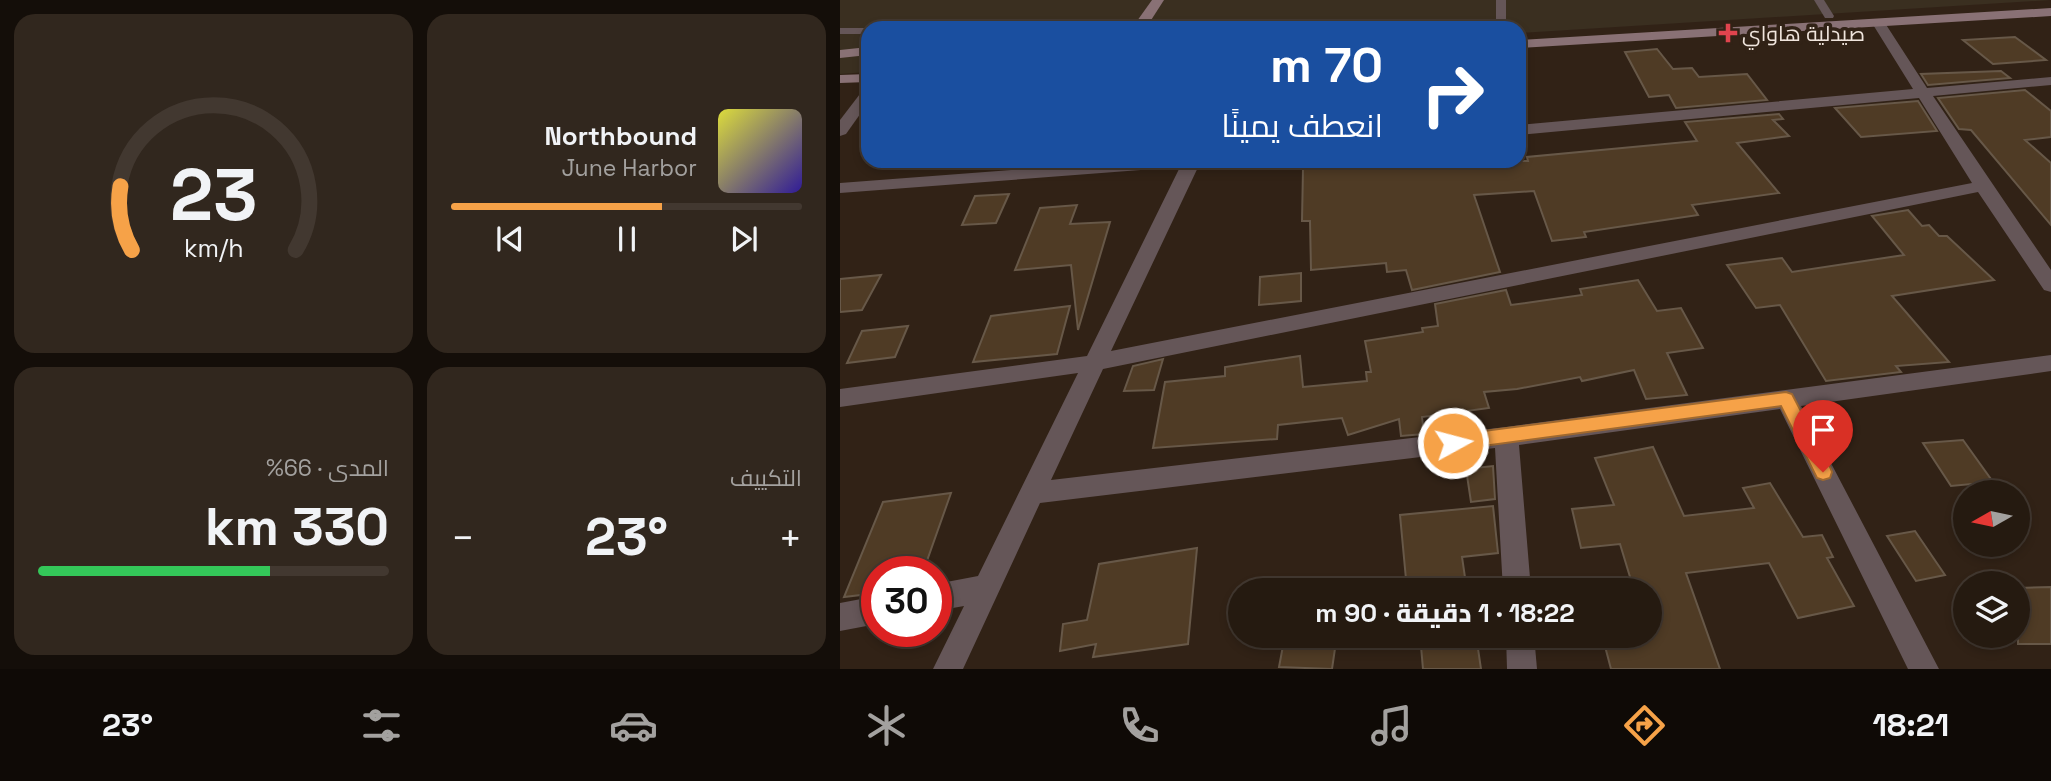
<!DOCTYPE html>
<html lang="ar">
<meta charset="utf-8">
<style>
:root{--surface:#251a10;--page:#31271e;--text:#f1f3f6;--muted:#a3a19f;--line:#423830;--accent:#f6a248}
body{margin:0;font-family:"Space Grotesk",Cairo,sans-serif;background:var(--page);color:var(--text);direction:rtl;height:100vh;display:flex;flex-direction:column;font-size:26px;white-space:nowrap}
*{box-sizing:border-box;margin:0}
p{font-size:23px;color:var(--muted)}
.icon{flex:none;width:38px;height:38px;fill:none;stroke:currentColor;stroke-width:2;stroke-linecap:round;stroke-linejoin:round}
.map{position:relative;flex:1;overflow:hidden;direction:ltr}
.panel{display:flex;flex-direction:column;gap:14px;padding:14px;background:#140e09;width:840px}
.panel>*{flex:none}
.guide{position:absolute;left:21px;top:21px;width:665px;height:147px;border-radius:21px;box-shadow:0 4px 10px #0003,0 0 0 2px var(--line);direction:rtl;background:#1a4fa0;color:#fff;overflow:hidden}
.needle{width:46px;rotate:261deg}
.tools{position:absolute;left:1113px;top:480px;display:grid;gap:14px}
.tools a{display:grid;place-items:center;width:77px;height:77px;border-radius:50%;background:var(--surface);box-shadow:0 4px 10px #0003,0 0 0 2px var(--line);font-size:35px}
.speed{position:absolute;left:21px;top:556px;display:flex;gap:14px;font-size:35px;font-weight:700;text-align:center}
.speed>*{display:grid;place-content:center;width:91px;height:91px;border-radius:50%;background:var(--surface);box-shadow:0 4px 10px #0003,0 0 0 2px var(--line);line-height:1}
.speed .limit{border:10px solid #d22;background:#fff;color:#111}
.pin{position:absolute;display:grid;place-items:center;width:60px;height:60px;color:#fff;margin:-72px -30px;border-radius:50% 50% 50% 0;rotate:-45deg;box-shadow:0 0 7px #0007}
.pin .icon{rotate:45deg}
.me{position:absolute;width:77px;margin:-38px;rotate:83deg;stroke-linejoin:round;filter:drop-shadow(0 0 5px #0008)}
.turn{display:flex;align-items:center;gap:24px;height:147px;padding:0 28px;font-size:32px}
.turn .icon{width:91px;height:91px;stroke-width:2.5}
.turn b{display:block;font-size:49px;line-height:60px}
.big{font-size:52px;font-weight:800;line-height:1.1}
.panel .tile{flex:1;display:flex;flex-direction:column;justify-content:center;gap:10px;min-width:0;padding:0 24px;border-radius:21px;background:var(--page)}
.panel .dial{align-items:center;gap:0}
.dial svg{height:182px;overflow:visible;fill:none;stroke:var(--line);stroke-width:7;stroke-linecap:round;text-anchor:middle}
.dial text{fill:var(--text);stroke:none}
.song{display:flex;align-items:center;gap:21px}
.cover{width:84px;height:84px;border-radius:10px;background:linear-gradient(135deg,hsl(60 70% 55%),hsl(250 70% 35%))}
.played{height:7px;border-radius:4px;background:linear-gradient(90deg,var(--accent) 60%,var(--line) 60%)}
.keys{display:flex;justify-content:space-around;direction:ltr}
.heat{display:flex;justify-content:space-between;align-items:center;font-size:38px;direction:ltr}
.charge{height:10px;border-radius:5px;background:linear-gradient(90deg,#34c759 66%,var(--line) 0)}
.panel .tiles{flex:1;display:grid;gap:14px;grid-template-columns:repeat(2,1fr)}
.trip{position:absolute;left:388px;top:578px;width:434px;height:70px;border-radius:35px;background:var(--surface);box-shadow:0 4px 10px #0003,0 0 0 2px var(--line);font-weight:800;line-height:70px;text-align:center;direction:rtl}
.tab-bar{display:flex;height:112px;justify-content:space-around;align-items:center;background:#0f0a06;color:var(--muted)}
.tab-bar .icon{width:49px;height:49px}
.tab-bar .selected{color:var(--accent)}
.tab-bar b{font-size:32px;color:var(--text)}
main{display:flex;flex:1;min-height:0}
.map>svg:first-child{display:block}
.industrial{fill:#3a2f20}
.building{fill:#4f3b25;stroke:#675848;stroke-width:2}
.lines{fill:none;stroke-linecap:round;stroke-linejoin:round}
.lane{fill:#655658;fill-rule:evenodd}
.street{fill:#655658;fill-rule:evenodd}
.secondary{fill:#897175;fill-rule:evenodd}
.route{fill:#f6a248;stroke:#a0692f;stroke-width:2}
.health-dot{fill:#e0444e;stroke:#312216;stroke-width:2.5}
.labels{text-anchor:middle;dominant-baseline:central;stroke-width:7;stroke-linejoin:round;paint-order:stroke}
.far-poi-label{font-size:21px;fill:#f0e5dd;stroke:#312216;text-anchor:start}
</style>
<main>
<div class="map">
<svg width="1211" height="669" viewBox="0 0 1211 669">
<rect width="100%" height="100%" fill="#312216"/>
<path class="industrial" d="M0,0H1211L679,33V28H28V72L0,74Z"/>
<g class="building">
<path d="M1175,37L1206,60L1153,64L1123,40Z"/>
<path d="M817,49L833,69L852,68L859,77L907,74L927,100L836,108L829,95L809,97L785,52Z"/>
<path d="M1161,71L1170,78L1088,85L1081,74Z"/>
<path d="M1185,90L1211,111V137L1185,140L1211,163V225L1131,130L1119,129L1098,98Z"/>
<path d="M1078,101L1097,131L1021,137L995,108Z"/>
<path d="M939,114L943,119L933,120L949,136L897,143L939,193L852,205L858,215L744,232L746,237L712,241L694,191L634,195L660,272L572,290L566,270L547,272L546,263L471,270L470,221H462L463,169L503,166V161H688L687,157L857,141L845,122Z"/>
<path d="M169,194L156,223L122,225L135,196Z"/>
<path d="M237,205L230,224L270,222L238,330L231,265L175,270L200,208Z"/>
<path d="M1068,210L1082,226L1089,225L1099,236H1107L1154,280L1052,296L1109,362L1056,366L1061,372L986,381L940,305L916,308L887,265L942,258L952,272L1064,255L1032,216Z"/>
<path d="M461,273V301L419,305L420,277Z"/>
<path d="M41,275L22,310L0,312V279Z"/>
<path d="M798,280L817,311L841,308L863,348L827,353L847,395L806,399L794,370L742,381L740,377L677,389L644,392L649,408L582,417L584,434L561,436L559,419L508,435L502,418L438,425L437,439L313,448L325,382L385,376V367L460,356L463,387L527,381L526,372H531L525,341L583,332L582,328L598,326L595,304L666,290L671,305L742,295L740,289Z"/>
<path d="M230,306L217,354L133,362L151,316Z"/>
<path d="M68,326L55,357L7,363L22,331Z"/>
<path d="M323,359L314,390L284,391L293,366Z"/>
<path d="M1123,440L1153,482L1111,486L1083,443Z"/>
<path d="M813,447L844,516L914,508L903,488L930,483L963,537L982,535L993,557L987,558L1014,606L958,618L929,563L846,573L880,669H771L762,635H810V590H794L780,544L741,548L732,509L774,505L755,458Z"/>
<path d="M653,466L655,499L631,502L626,469Z"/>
<path d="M111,493L83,572H37V593L4,597L43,502Z"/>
<path d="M653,506L658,553L622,557L626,584L567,590L560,515Z"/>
<path d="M1075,531L1105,575L1076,581L1047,536Z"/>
<path d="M357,548L348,644L253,657L256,644L220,651L223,624L247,620L259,564Z"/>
<path d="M1211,587V644H1178V588Z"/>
<path d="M445,635H497L492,669L439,667Z"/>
<path d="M580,635H636L641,669H583Z"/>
</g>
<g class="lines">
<g class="lane">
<rect x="656" y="0" width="10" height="28"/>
<path d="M974,0H984L994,16L993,18H985Z"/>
<path d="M0,28H29L28,34H0Z"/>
</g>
<g class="street">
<path d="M1038,19L1043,20L1087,88L1211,77V85L1093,96L1211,270V292L1204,290L1138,192L263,369L211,480L666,427L1211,355V371L961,406L1099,669H1068L940,409L679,445L691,590H663L655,448L200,503L123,669H93L124,606L96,611V584L138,576L238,373L0,407V389L247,356L340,167L0,193V183L288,161H361L271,351L1132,183L1079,98L679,135V125L1073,89L1032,23Z"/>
<path d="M28,89V103L6,134L0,136V120L23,90Z"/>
<path d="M37,596V624L0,631V603Z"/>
<path d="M666,635H694L697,669H667Z"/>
</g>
<g class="secondary">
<path d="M312,0H324L306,28H292Z"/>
<path d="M1211,8V16L679,48V40Z"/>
<path d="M28,47V55L0,58V50Z"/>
<path d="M28,74V82L0,83V75Z"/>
</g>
</g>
<path class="route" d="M946,392L952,394L990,467L992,472L990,478L983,480L977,478L941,406L613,450L607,448L604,443L607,437L613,435Z"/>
<path class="health-dot" d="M884.5 22.5h7v7h7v7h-7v7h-7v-7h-7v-7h7z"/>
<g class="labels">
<g class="far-poi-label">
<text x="902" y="33">صيدلية هاواي</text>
</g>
</g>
</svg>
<div class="tools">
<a><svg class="needle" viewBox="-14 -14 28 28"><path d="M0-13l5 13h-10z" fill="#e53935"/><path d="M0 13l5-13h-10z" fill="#a3a19f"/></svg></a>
<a><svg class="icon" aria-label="layers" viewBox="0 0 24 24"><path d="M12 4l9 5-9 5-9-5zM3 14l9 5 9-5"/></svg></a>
</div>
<div class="speed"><div class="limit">30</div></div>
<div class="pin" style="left:983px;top:472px;background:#d93025"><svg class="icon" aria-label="arrive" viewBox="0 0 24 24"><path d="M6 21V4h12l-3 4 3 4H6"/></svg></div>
<svg class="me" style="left:613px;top:443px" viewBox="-20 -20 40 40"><circle r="17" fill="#f6a248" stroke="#fff" stroke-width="3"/><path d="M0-11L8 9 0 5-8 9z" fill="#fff"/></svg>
<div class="trip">18:22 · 1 دقيقة · 90 m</div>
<div class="guide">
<div class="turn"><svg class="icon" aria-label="right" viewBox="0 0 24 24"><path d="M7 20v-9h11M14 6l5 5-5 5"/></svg><div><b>70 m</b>انعطف يمينًا</div></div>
</div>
</div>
<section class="panel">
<div class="tiles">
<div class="tile">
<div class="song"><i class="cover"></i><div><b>Northbound</b><p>June Harbor</p></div></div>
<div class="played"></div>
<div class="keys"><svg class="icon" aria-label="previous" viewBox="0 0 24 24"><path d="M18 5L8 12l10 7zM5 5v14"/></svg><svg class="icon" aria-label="pause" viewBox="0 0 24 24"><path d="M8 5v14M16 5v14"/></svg><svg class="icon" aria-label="next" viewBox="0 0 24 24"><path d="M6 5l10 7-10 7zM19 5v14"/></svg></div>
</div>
<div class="tile dial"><svg viewBox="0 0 100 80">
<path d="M14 69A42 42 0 1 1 86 69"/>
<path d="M14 69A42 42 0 0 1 9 41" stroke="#f6a248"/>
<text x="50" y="56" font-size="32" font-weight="700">23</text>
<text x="50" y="72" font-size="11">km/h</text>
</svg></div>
<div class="tile"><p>التكييف</p>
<div class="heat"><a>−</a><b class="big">23°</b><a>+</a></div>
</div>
<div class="tile"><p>المدى · 66%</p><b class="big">330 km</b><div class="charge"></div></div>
</div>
</section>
</main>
<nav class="tab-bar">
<b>18:21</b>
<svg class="icon selected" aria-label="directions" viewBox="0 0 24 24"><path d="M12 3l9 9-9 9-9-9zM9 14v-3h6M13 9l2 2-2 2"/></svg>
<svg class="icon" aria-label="music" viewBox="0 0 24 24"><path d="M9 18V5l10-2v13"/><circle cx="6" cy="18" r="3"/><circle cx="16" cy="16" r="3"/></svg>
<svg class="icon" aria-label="phone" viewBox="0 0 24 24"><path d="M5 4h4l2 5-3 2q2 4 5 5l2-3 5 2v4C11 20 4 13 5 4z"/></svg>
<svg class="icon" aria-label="climate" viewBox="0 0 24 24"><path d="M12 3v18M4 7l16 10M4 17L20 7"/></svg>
<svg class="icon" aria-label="car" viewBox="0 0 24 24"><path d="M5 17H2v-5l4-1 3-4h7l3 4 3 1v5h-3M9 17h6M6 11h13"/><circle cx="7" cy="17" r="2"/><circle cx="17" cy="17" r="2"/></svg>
<svg class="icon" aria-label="filters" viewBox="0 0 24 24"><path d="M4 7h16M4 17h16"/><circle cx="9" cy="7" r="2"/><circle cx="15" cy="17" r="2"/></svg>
<b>23°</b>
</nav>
